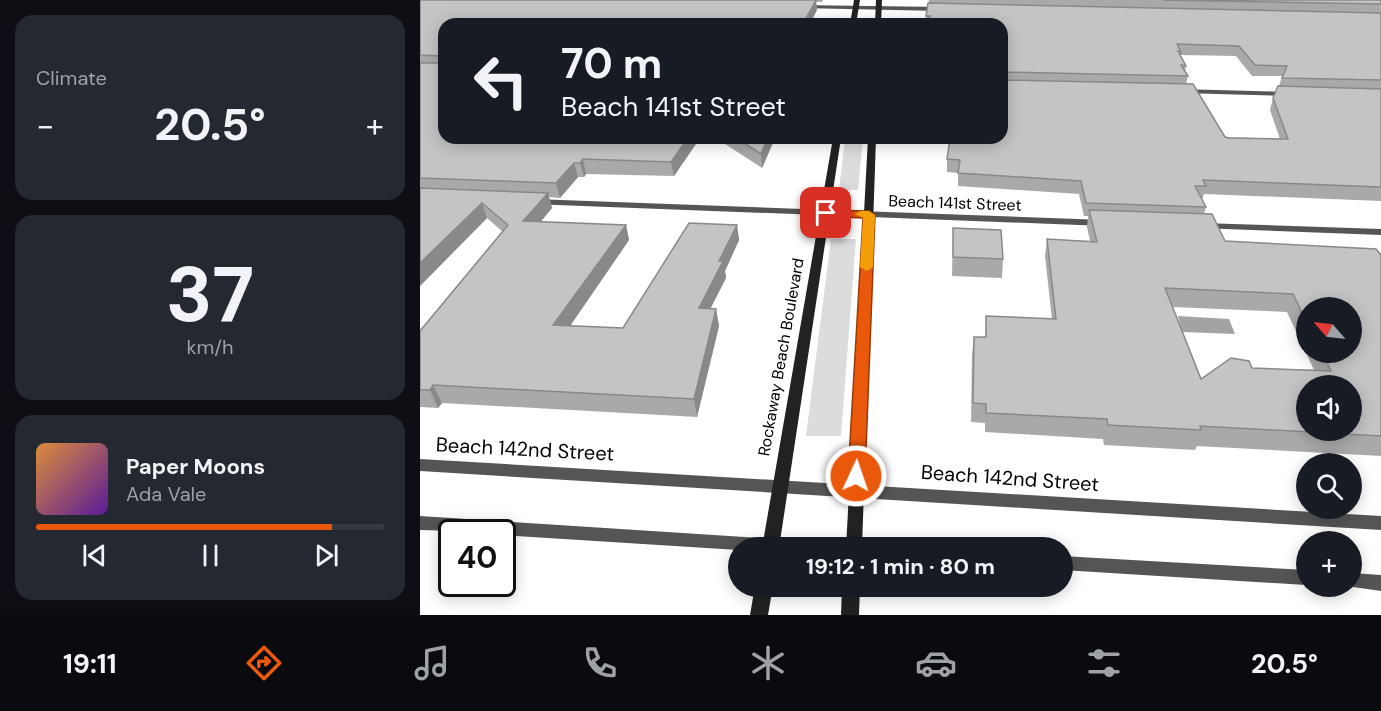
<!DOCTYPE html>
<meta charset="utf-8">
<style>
:root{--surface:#171b24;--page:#242831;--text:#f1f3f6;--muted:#9ea1a6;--line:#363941;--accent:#ea580c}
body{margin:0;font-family:"DM Sans",sans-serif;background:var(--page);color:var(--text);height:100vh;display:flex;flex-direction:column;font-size:22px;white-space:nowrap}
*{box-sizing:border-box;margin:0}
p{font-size:20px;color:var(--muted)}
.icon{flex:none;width:33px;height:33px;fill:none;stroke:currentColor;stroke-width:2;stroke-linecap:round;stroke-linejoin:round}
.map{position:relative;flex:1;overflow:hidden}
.details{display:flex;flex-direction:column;gap:15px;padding:15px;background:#0d0f14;width:420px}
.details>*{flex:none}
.guide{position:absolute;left:18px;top:18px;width:570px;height:126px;border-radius:18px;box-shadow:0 3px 15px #0003;background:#171b24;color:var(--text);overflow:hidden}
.needle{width:39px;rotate:298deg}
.buttons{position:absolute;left:876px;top:297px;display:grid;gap:12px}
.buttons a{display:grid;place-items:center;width:66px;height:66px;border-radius:50%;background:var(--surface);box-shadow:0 3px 15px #0003;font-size:30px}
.speed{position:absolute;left:18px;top:519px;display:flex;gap:12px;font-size:30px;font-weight:700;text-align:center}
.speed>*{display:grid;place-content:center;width:78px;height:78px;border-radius:50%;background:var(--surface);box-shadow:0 3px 15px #0003;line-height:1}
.speed .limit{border:3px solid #111;border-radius:9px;background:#fff;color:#111}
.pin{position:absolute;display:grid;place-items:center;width:51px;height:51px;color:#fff;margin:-26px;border-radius:12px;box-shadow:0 3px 9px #0006}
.me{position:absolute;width:66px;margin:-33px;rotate:3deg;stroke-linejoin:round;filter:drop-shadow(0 0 4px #0008)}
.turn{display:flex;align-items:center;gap:21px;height:126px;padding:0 24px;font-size:27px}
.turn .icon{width:78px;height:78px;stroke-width:2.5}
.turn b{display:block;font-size:42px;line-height:51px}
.big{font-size:45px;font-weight:700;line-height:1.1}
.details .tile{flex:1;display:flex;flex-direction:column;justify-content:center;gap:9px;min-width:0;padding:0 21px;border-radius:18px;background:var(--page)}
.details .dial{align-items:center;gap:0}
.dial b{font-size:78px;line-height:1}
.song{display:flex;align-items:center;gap:18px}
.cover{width:72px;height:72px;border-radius:9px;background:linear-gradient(135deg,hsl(30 70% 55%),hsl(270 70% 35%))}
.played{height:6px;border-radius:3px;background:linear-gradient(90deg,var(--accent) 85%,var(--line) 85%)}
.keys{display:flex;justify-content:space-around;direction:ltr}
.heat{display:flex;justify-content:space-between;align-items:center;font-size:33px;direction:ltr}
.trip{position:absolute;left:308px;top:537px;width:345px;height:60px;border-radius:30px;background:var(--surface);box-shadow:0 3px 15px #0003;font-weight:700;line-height:60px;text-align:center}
.tab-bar{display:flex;height:96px;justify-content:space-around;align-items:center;background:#090b0e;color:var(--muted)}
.tab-bar .icon{width:42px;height:42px}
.tab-bar .current{color:var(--accent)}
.tab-bar b{font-size:27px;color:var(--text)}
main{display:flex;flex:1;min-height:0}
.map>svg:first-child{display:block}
.green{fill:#dcdcdc}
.water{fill:#a3a3a3}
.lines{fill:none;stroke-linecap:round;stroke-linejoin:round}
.street{fill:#555;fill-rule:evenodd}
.secondary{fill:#222;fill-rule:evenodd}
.wall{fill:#a9a9a9;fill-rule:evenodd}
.shaded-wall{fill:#898989}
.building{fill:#c4c4c4;stroke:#898989;stroke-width:1.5;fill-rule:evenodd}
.route{fill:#ea580c;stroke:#983908;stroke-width:1.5}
.slow{fill:#f59e0b}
.labels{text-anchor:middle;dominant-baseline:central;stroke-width:4.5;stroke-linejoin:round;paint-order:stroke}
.street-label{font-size:16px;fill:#000;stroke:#fff}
.near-street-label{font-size:20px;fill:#000;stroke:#fff}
</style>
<main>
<section class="details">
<div class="tile"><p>Climate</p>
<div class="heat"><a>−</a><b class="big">20.5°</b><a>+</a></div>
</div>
<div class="tile dial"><b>37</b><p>km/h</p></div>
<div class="tile">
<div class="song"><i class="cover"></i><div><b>Paper Moons</b><p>Ada Vale</p></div></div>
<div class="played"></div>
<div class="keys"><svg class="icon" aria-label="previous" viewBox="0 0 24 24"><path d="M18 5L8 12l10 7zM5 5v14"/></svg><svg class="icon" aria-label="pause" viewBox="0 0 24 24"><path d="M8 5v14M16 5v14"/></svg><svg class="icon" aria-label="next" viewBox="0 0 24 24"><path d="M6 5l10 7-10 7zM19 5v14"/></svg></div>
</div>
</section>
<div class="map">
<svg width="961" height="615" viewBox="0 0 961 615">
<rect width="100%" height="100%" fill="#fff"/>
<g class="green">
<path d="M425,138H443L438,190H419Z"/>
<path d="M411,239H436L421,436H386Z"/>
</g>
<path class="water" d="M758,316L809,319L815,334L762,332Z"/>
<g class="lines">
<g class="street">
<path d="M378,5L522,7L525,9L522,11L380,8Z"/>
<path d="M758,89L870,92L874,94L870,96L761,93L757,91Z"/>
<path d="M114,199L684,220L689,223L684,226L111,204L109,202Z"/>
<path d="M782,223L961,229V235L778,228L777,226Z"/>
<path d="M0,459L961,516V530L0,471Z"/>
<path d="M0,516L388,541L394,543L396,548H318V550L82,535V532L0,530Z"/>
<path d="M642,556L886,570V585L642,570Z"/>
<path d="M932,573L961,575V591L926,586H932Z"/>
</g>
<g class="secondary">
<path d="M434,0H440L436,24H430Z"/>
<path d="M456,0H462L461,24H455Z"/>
<path d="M413,138H421L359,548H342Z"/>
<path d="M448,138H456L442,548H426Z"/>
<path d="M335,586H353L348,615H330Z"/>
<path d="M422,586H440L439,615H421Z"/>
</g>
</g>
<g class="wall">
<path d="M0,0H403L402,2H396L397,10L24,24L280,138L254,176L166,174L164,177H158L140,198L129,197L132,208L120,222L206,225L209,240L150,326L203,328L317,225L319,240L305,271L306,278L290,309H296L299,326L277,417L22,403L18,408L0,407V331L83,232L67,218L0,286Z"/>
<path d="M509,0H961V201L784,194L782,200L786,207L784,214L805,241L961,255V456L777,446L775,450L684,445L683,439L565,432V423L551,422L552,355L554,337H565L566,316L632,319L625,256L627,239L670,241L667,227L668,216H664L659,194L538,186V173L527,172V159L582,24H506V16ZM761,55L816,56L832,76H862L859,86L853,98L850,110L860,139L805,137L766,84L768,76L765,71L766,66ZM753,307L867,312L894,370L832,368L781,379ZM886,308L932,352H886Z"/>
<path d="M296,138H355L342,168Z"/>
<path d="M533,228L583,259L582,278L532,276Z"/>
</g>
<g class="shaded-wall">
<path d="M396,0L397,10L390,24H383Z"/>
<path d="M268,138H280L254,176L251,162Z"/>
<path d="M348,138H355L342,168L341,154Z"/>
<path d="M163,159L166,174L164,177L160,163Z"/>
<path d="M154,163L158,177L140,198L136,183Z"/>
<path d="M128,193L132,208L108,237L103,221Z"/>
<path d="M62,203L67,218L0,286V263Z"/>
<path d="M206,225L209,240L139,342L133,325Z"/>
<path d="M317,225L319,240L305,271L306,278L282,325L279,308L299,261Z"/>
<path d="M296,309L299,326L277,417L274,399Z"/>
<path d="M13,385L22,403L18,408L10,390Z"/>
</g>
<g class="building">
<path d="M0,0H396L383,24H24V138H268L251,162L163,159L160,163H154L136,183L0,178V63H21L20,56L0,55Z"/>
<path d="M743,0H961V4Z"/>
<path d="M508,3L961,13V80L862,78L867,66L835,65L819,46L757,44L761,52L758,51L766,66L761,65L768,76L583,72L582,74V24H508L510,16H506Z"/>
<path d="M582,79L583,80L773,84L805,137L809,138L868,139L853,98L858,86L961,89V187L783,180L786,186H775L786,207L666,203L661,181L538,173L540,160L527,159L530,138H582Z"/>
<path d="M316,138H348L341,154Z"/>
<path d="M0,188L128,193L103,221L206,225L133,325L203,328L269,223L317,225L299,261H303L279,308L296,309L274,399L13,385L10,390H0V331L88,225L62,203L0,263Z"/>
<path d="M669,210L792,214L805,241L956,249L961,255V436L780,426L781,430L688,425L687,419L566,413V404L553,403L554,337H566V316L636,319L627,239L677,242ZM745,288L873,294L886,321V308H932V352H902L911,371L832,368L829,361L811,358L781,379ZM886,386H932V430H886Z"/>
<path d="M533,228L581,230L583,259L533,257Z"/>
</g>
<path class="route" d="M406,210L449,211L455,215L445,476L443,480L436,482L430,480L428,476L443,218L402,216V211Z"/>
<path class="slow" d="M449,211L455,215L453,267L447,271L440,267L443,218L435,214L440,211Z"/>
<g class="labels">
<g class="street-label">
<text transform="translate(535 203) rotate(2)">Beach 141st Street</text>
<text transform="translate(361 357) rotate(-80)">Rockaway Beach Boulevard</text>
</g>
<g class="near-street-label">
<text transform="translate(105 449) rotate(3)">Beach 142nd Street</text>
<text transform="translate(590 478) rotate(4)">Beach 142nd Street</text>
</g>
</g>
</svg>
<div class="buttons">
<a><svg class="needle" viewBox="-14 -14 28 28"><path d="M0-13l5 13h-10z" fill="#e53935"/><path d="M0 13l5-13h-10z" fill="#9ea1a6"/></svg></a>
<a><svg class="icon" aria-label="sound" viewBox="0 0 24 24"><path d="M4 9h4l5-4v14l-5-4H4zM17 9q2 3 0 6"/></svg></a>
<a><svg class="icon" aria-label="search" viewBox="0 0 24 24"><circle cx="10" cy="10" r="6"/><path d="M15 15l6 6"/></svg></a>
<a>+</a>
</div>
<div class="speed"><div class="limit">40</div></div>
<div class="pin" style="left:406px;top:213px;background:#d93025"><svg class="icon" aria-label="arrive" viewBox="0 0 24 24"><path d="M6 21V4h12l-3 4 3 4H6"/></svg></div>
<svg class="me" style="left:436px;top:476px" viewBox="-20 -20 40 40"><circle r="17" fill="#ea580c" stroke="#fff" stroke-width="3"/><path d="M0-11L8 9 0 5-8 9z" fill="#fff"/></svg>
<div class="trip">19:12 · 1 min · 80 m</div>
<div class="guide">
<div class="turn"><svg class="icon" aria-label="left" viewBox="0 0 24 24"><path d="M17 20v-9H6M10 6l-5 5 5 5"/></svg><div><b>70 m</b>Beach 141st Street</div></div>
</div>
</div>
</main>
<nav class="tab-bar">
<b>19:11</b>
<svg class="icon current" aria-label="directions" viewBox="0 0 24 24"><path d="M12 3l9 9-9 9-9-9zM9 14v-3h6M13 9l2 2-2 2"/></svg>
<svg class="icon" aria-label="music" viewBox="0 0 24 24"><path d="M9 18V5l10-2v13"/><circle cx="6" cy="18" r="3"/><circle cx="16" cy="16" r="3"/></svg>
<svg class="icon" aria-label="phone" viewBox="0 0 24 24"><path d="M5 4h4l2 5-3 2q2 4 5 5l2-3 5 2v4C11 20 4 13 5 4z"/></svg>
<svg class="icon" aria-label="climate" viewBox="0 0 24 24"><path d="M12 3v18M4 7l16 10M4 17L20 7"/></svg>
<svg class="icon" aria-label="car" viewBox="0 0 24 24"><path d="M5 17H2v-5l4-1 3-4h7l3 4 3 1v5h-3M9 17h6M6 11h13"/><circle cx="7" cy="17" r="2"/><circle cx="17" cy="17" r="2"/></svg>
<svg class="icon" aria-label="filters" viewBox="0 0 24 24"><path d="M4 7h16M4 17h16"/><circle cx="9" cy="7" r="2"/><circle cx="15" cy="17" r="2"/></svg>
<b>20.5°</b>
</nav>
